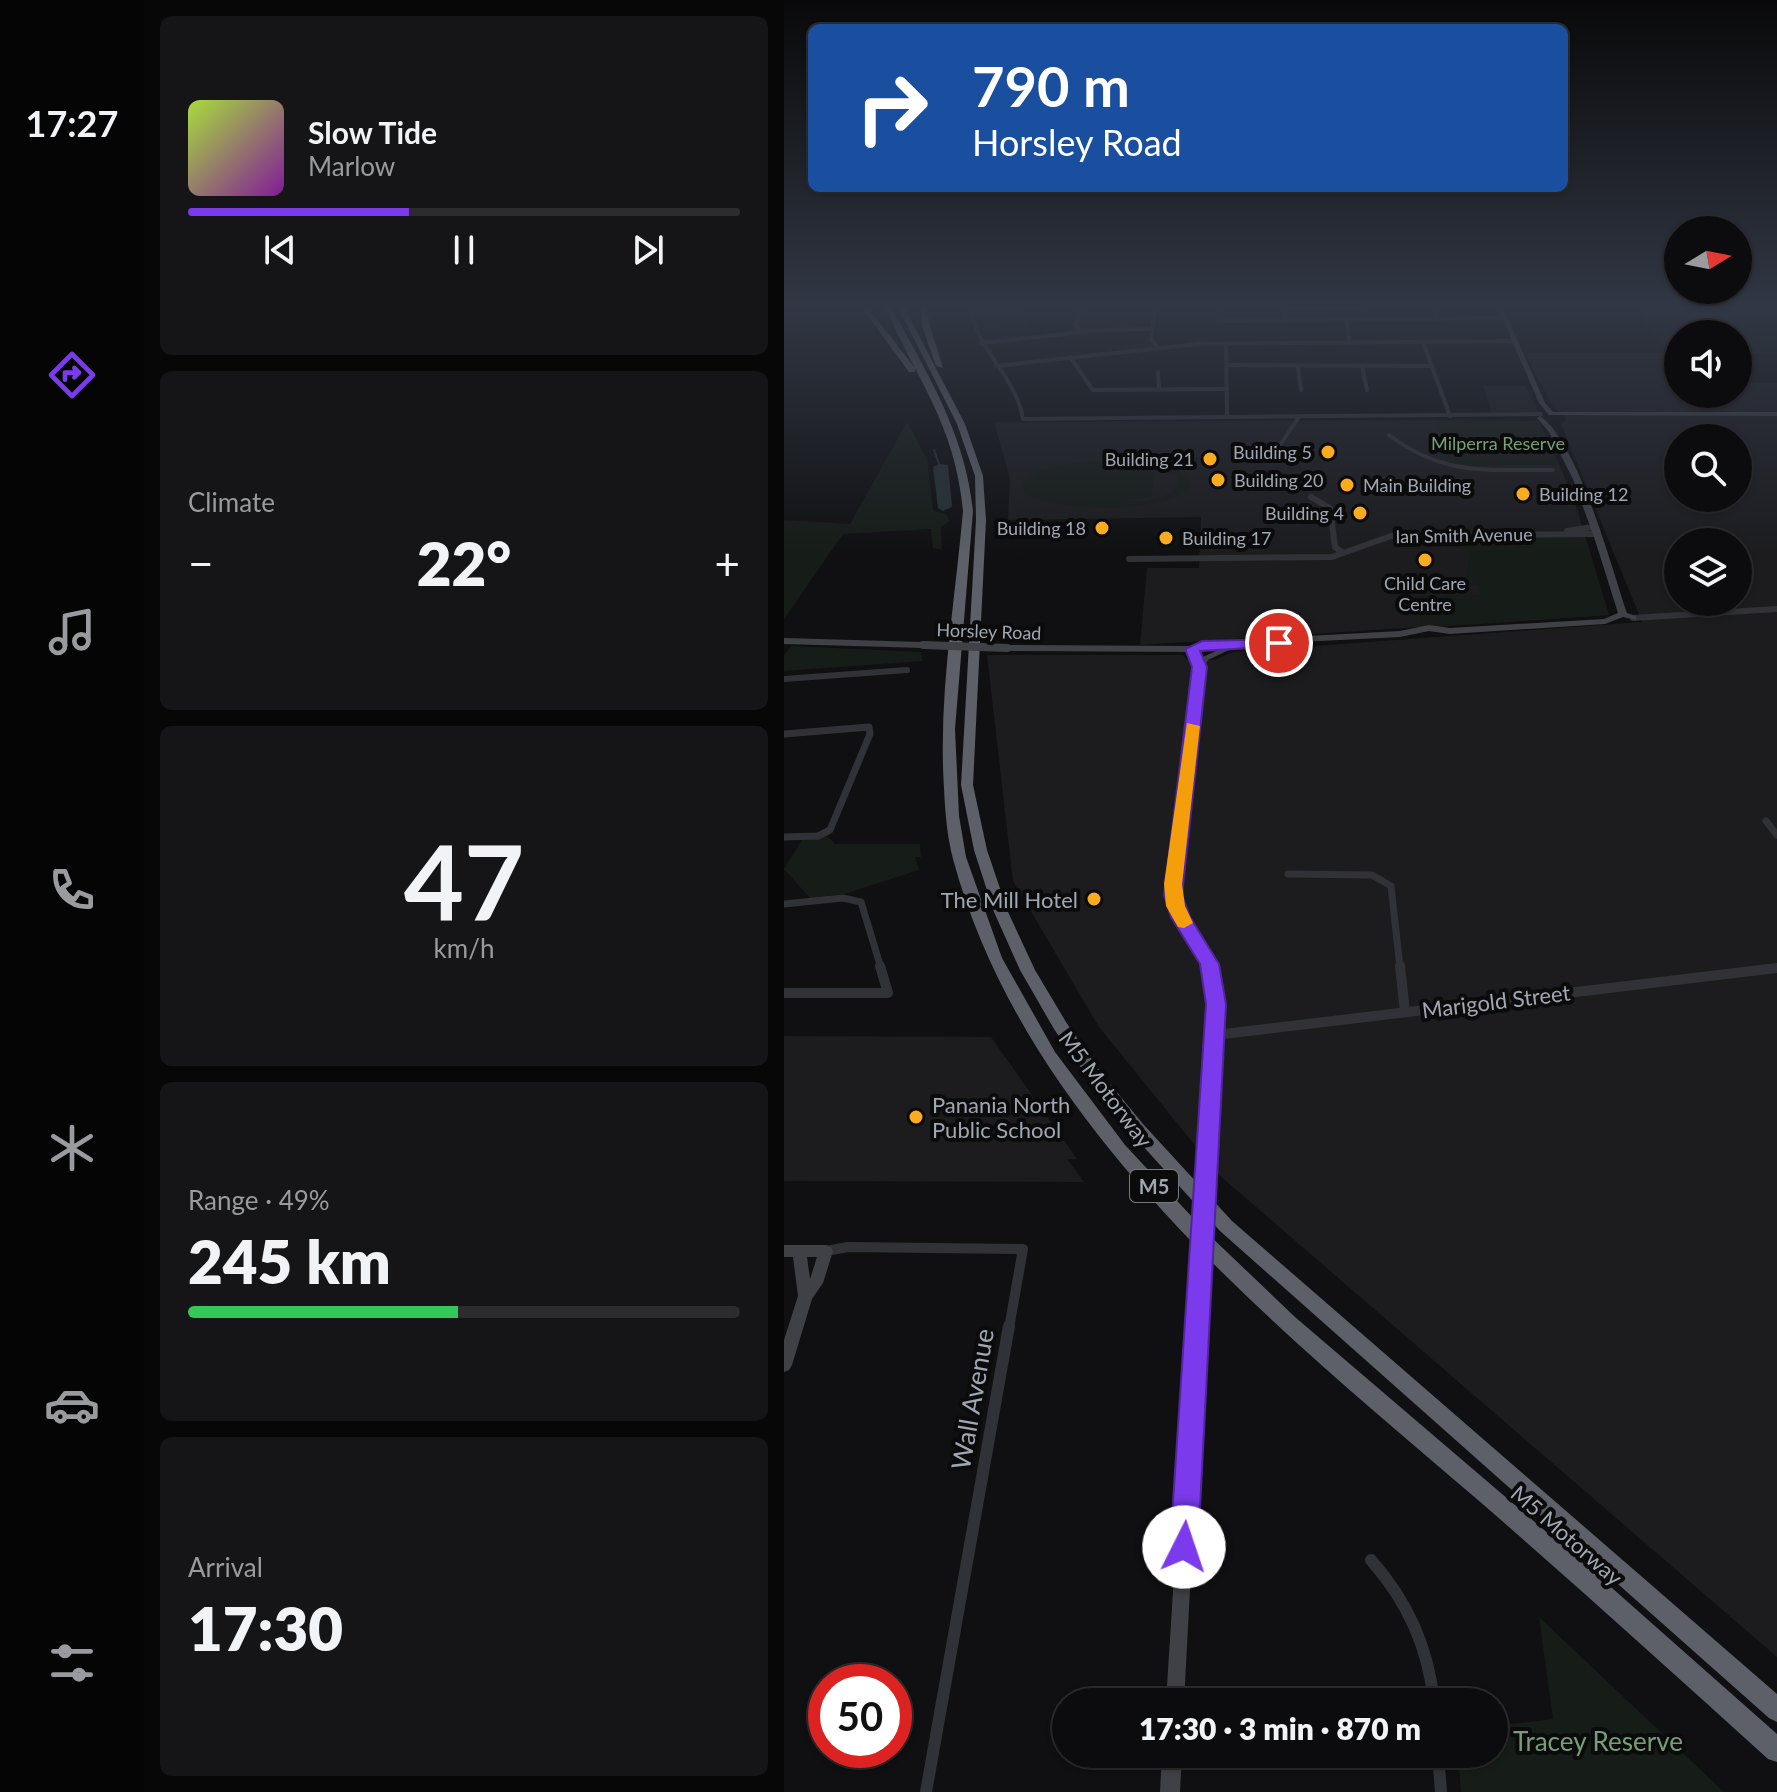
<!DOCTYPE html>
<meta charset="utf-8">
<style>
:root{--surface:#0c0c0e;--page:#151517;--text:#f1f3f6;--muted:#9a9b9e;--line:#2c2c2e;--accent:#7c3aed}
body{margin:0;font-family:Lato,sans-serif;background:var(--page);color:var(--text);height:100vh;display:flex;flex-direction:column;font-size:30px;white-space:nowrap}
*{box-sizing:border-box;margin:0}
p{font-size:26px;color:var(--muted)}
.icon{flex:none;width:44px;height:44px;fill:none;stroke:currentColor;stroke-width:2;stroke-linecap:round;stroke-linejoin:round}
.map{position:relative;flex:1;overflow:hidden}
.drawer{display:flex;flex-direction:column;gap:16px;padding:16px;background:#070708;width:640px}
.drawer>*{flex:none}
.top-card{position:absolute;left:24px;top:24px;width:760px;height:168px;border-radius:12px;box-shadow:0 2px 6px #0004,0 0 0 2px var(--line);background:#1a4fa0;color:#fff;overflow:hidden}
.needle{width:52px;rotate:80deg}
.tools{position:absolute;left:880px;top:216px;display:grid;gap:16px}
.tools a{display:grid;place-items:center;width:88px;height:88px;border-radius:50%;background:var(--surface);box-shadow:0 2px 6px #0004,0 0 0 2px var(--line);font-size:40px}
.speed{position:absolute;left:24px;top:1664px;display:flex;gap:16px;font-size:40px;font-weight:700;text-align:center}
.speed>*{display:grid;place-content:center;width:104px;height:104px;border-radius:50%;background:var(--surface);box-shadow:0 2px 6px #0004,0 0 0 2px var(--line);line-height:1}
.speed .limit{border:12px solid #d22;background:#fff;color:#111}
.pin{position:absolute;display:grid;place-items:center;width:68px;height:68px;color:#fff;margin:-34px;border:4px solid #fff;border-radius:50%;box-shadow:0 2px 8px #0007}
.me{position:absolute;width:88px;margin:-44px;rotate:4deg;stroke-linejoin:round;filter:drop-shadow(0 0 6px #0008)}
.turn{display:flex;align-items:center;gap:28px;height:168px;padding:0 32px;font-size:36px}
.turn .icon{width:104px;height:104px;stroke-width:2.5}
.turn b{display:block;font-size:56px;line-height:68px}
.big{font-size:60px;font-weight:800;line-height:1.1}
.drawer .widget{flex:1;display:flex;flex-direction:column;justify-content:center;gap:12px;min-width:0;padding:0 28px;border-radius:12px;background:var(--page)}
.drawer .dial{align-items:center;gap:0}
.dial b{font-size:104px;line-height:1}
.song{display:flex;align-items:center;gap:24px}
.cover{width:96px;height:96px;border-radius:12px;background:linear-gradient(135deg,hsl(80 70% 55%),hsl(290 70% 35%))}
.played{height:8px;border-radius:4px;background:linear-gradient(90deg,var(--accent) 40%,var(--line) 40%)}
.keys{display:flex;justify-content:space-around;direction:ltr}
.heat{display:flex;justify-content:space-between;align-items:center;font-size:44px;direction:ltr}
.charge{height:12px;border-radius:6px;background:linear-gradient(90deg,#34c759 49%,var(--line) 0)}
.trip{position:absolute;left:268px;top:1688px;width:456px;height:80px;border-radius:40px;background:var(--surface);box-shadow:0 2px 6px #0004,0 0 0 2px var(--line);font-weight:800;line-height:80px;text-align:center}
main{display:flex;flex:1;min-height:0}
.tab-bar{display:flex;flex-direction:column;width:144px;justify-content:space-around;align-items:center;background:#050506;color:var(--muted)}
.tab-bar .icon{width:56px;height:56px}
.tab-bar .selected{color:var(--accent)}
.tab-bar b{font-size:36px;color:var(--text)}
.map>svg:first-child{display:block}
.built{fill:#1c1c1f;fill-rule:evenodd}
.green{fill:#161c17;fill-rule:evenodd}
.water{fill:#262f35}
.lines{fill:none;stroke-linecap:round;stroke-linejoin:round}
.stream{stroke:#262f35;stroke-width:2}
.street-far4{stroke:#313237;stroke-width:4}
.street-far3{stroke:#313237;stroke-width:6}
.street-far2{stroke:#313237;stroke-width:7}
.street-far1{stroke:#313237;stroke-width:10}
.street{stroke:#313237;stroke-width:12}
.secondary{fill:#3f4147;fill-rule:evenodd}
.highway{fill:#5d6068;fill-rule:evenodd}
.secondary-bridge-far1{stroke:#3f4147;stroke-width:8}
.secondary-bridge{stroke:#3f4147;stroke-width:13}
.route{fill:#7c3aed;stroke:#51269a;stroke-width:2}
.slow{fill:#f59e0b}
.poi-dot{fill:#faab20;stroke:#0b0b0c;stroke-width:3}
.labels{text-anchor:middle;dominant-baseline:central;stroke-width:8;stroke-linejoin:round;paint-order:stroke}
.far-park-label{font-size:18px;fill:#769f78;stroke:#0b0b0c}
.far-poi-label{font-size:18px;fill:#a0a7b3;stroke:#0b0b0c;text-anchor:end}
.far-street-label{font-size:18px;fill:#a0a7b3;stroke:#0b0b0c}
.shield{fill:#0b0b0c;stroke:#737881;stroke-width:2}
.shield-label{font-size:20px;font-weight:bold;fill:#a0a7b3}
.poi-label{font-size:22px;fill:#a0a7b3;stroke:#0b0b0c;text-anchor:end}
.street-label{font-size:22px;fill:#a0a7b3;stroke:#0b0b0c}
.near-street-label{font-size:26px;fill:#a0a7b3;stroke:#0b0b0c}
.near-park-label{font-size:26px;fill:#769f78;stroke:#0b0b0c}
</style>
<main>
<nav class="tab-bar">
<b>17:27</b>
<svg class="icon selected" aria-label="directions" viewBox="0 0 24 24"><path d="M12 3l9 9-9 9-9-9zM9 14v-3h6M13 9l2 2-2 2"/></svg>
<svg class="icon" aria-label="music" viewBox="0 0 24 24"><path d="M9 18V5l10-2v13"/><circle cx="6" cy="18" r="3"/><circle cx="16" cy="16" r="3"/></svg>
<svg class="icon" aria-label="phone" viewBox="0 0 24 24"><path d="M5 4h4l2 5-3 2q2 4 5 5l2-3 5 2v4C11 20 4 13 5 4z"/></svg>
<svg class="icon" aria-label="climate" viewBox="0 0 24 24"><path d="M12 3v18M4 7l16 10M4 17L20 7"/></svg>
<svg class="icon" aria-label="car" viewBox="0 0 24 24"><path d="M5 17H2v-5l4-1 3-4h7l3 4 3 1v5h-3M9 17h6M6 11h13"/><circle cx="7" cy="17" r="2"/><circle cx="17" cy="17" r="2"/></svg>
<svg class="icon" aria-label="filters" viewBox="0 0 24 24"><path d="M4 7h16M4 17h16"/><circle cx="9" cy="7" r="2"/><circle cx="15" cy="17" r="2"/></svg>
</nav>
<section class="drawer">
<div class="widget">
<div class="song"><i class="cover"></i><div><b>Slow Tide</b><p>Marlow</p></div></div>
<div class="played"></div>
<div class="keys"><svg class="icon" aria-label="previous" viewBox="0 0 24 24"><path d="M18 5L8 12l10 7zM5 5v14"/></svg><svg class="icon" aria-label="pause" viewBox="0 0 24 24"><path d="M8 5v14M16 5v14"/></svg><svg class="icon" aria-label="next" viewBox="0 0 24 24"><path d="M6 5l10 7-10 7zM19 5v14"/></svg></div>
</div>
<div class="widget"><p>Climate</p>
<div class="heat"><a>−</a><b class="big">22°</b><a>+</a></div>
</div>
<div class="widget dial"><b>47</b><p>km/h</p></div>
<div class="widget"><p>Range · 49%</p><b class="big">245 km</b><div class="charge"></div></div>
<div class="widget"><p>Arrival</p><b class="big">17:30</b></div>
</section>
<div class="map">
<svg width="993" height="1792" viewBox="0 0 993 1792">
<rect width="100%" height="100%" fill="#101012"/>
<g class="built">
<path d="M741,353H894V394H954V383H993V1657L435,1175L315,1027L229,881L203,655H399L403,660H430L449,652L858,622L777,424L782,419L778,412L770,409ZM894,438H954V498H894ZM894,542H954V602H894Z"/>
<path d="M699,386H742L755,412L708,413Z"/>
<path d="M652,420L665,466L775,464L791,503L825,615L356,645L363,568H415L417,517L224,520L226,479L211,425L212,422Z"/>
<path d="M0,1036L207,1037L293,1159H283L300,1182L0,1181Z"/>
</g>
<g class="green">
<path d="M846,305H993V354L954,353V334H894V353H883L853,309H844Z"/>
<path d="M245,320L239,336L205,340H201L192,323Z"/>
<path d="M652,420L755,421L775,464L664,466Z"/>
<path d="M123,422L143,459L149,511L162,514L166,521L157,527L158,550L149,548L147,529L59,534L0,619V520L66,524Z"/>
<path d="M295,462C321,462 397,453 406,484C394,516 265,512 240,493L238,482L256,470ZM329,467L371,468L392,476L395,484C382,503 355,501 335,501L367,497L371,471Z"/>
<path d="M801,537L825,615L637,628L633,596L697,595L694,585L659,583L658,580L683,576L686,553L658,542L657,538Z"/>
<path d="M8,646L137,652L139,661L0,671V655Z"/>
<path d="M43,836L51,844H136L137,857H131L135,870L60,894L26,898L0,869L18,840Z"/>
<path d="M755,1617L940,1792H677L674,1754H710V1726L769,1719Z"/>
</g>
<path class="water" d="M155,464L164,465L168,507L159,511L154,508L149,467Z"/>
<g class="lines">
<path class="stream" d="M150,450L155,464"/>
<g class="street-far4">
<path d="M186,305C191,350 232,375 239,419L757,414"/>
<path d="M372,305L367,339L373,347"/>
<path d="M649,305L654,319"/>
<path d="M185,313L231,311"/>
<path d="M501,320V308L579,309"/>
<path d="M563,320L565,343"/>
<path d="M437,321L721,318"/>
<path d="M434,322L439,305"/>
<path d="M296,332L292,325L297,305"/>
<path d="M639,342L666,416"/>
<path d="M197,343L317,330L368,329"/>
<path d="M442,343L443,417"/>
<path d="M286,357L309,390L443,389"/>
<path d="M443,365L645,366"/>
<path d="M212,366L415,344L731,341"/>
<path d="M578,366L583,390"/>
<path d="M514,367L517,390"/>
<path d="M374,372L375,389"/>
<path d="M515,417L494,448L518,452"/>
<path d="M605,435C661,477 703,469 769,470"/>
</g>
<g class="street-far3">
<path d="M527,497L546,508L551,547L559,553"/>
<path d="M783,531L809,527"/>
<path d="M345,559L548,557L607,536L811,534"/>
<path d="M849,618L993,609"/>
<path d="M0,679L123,670"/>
</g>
<g class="street-far2">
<path d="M0,734L85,727L86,734L46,830L34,836L0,837"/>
<path d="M982,821L993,835"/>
<path d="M504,874L588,875L607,886L616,968"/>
<path d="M0,904L59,898L77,902L97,968"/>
</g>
<g class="street-far1">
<path d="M616,966L621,1012"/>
<path d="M0,993H104L96,966"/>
<path d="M431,1035L993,968"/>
<path d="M42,1251L64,1247L239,1249L225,1328"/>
</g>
<g class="street">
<path d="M587,1560C624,1602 644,1647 650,1702"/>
<path d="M654,1754L657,1792"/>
<path d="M142,1792L225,1326"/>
</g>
<g class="secondary">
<path d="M713,305H718L761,403L769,412H993V416L765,415L755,403Z"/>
<path d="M756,416C794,442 827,566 843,613L852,616V620L839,617L821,624L666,634L645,631L616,637L417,647L413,650L417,658L440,647H446L447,649L424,660L419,667L394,895C404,928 428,954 437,988L431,1152L429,1156L424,1157L419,1156L417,1152L425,988C417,954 393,928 384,895L411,667L407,652L223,651L219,648L223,645L407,646L415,642L616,631L645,625L666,628L820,619L834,613L811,540L789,479L765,432L753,418Z"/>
<path d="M0,638L139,642L143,645L139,648L0,644Z"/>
<path d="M0,1245H42L47,1247L49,1251L39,1283L28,1299L8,1365L5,1370L0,1372V1340L14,1296L9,1257H0ZM23,1257H33L26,1279Z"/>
<path d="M415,1284L420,1286L422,1290L400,1702H382L408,1290L410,1286Z"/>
<path d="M378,1754H398L396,1792H376Z"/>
</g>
<g class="highway">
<path d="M76,305H82L131,368V372H125Z"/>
<path d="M100,305H106C143,373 181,433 189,511L171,729L175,816L182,857L218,958L271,1052L341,1145L423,1233L511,1317L828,1588L993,1734V1762L984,1759C888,1672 792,1585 694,1500C491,1326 241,1127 169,859C163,836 161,811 160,788C154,696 171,603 179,511C171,424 133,380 100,305Z"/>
<path d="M113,305H119L181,424L199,476L202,520L189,785L203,850L224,912L251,970L282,1022L318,1074L359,1124L448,1221L993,1694V1722L985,1718L436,1231L347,1133L307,1082L270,1029L236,970L210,912L190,850L177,785L192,520L191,476L173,424Z"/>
<path d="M136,305H142L146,326L159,368L152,366L138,326Z"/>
</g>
<path class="secondary-bridge-far1" d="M139,645L223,648"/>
<path class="secondary-bridge" d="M415,1290L424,1152"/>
</g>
<linearGradient id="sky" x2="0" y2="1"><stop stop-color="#09090a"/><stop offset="0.55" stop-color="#313744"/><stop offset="1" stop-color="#313744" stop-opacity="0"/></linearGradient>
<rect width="993" height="556" fill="url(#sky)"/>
<path class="route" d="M495,639L502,643L500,646L416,651L423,667L398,895L406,917L435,964L442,1004L414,1547L410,1557L400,1561L390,1557L386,1547L422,1004L416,964L387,917L380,895L408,667L401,649L418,641Z"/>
<path class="slow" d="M403,723L416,726L398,884L401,906L409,923L400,928L394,927L382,906L380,884Z"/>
<g class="poi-dot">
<circle cx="544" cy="452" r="8"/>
<circle cx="426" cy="459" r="8"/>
<circle cx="434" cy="480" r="8"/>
<circle cx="563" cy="485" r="8"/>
<circle cx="739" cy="494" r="8"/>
<circle cx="576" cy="513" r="8"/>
<circle cx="318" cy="528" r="8"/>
<circle cx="382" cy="538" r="8"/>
<circle cx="641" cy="560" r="8"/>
<circle cx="310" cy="899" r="8"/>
<circle cx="132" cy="1117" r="8"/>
</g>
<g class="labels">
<g class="far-park-label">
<text x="714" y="443">Milperra Reserve</text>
</g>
<g class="far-poi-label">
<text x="528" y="452">Building 5</text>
<text x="410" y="459">Building 21</text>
<text x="450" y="480" text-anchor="start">Building 20</text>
<text x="579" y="485" text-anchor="start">Main Building</text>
<text x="755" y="494" text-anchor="start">Building 12</text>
<text x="560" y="513">Building 4</text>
<text x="302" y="528">Building 18</text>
<text x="398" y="538" text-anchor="start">Building 17</text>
<text x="641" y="583" text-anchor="middle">Child Care<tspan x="641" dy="21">Centre</tspan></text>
</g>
<g class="far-street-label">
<text transform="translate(680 535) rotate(-1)">Ian Smith Avenue</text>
<text transform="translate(205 631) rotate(2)">Horsley Road</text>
</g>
<rect class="shield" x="346" y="1170" width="48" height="32" rx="6"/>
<g class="shield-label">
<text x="370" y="1186">M5</text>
</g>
<g class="poi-label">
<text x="294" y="899">The Mill Hotel</text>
<text x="148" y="1104" text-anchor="start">Panania North<tspan x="148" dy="25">Public School</tspan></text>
</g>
<g class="street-label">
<text transform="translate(712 1001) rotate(-7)">Marigold Street</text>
<text transform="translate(322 1089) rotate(53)">M5 Motorway</text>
<text transform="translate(783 1535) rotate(41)">M5 Motorway</text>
</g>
<g class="near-street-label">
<text transform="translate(188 1399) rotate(-80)">Wall Avenue</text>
</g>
<g class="near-park-label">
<text x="814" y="1741">Tracey Reserve</text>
</g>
</g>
</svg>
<div class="tools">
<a><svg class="needle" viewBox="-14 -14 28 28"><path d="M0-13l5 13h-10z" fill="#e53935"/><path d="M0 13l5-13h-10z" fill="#9a9b9e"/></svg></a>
<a><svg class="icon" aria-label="sound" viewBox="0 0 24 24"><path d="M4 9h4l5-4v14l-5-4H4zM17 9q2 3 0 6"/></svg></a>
<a><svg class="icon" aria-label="search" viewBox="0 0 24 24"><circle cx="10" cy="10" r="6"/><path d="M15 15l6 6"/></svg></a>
<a><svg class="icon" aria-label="layers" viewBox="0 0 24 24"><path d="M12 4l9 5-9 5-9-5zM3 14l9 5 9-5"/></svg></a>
</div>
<div class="speed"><div class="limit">50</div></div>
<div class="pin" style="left:495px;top:643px;background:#d93025"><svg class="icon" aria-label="arrive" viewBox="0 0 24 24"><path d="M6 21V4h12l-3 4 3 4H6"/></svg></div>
<svg class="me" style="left:400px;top:1547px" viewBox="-20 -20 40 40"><circle r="19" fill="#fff"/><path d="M0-13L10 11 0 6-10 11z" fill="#7c3aed"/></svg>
<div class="trip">17:30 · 3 min · 870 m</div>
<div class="top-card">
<div class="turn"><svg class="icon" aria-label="right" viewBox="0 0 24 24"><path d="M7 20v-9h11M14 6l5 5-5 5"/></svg><div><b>790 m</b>Horsley Road</div></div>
</div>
</div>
</main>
